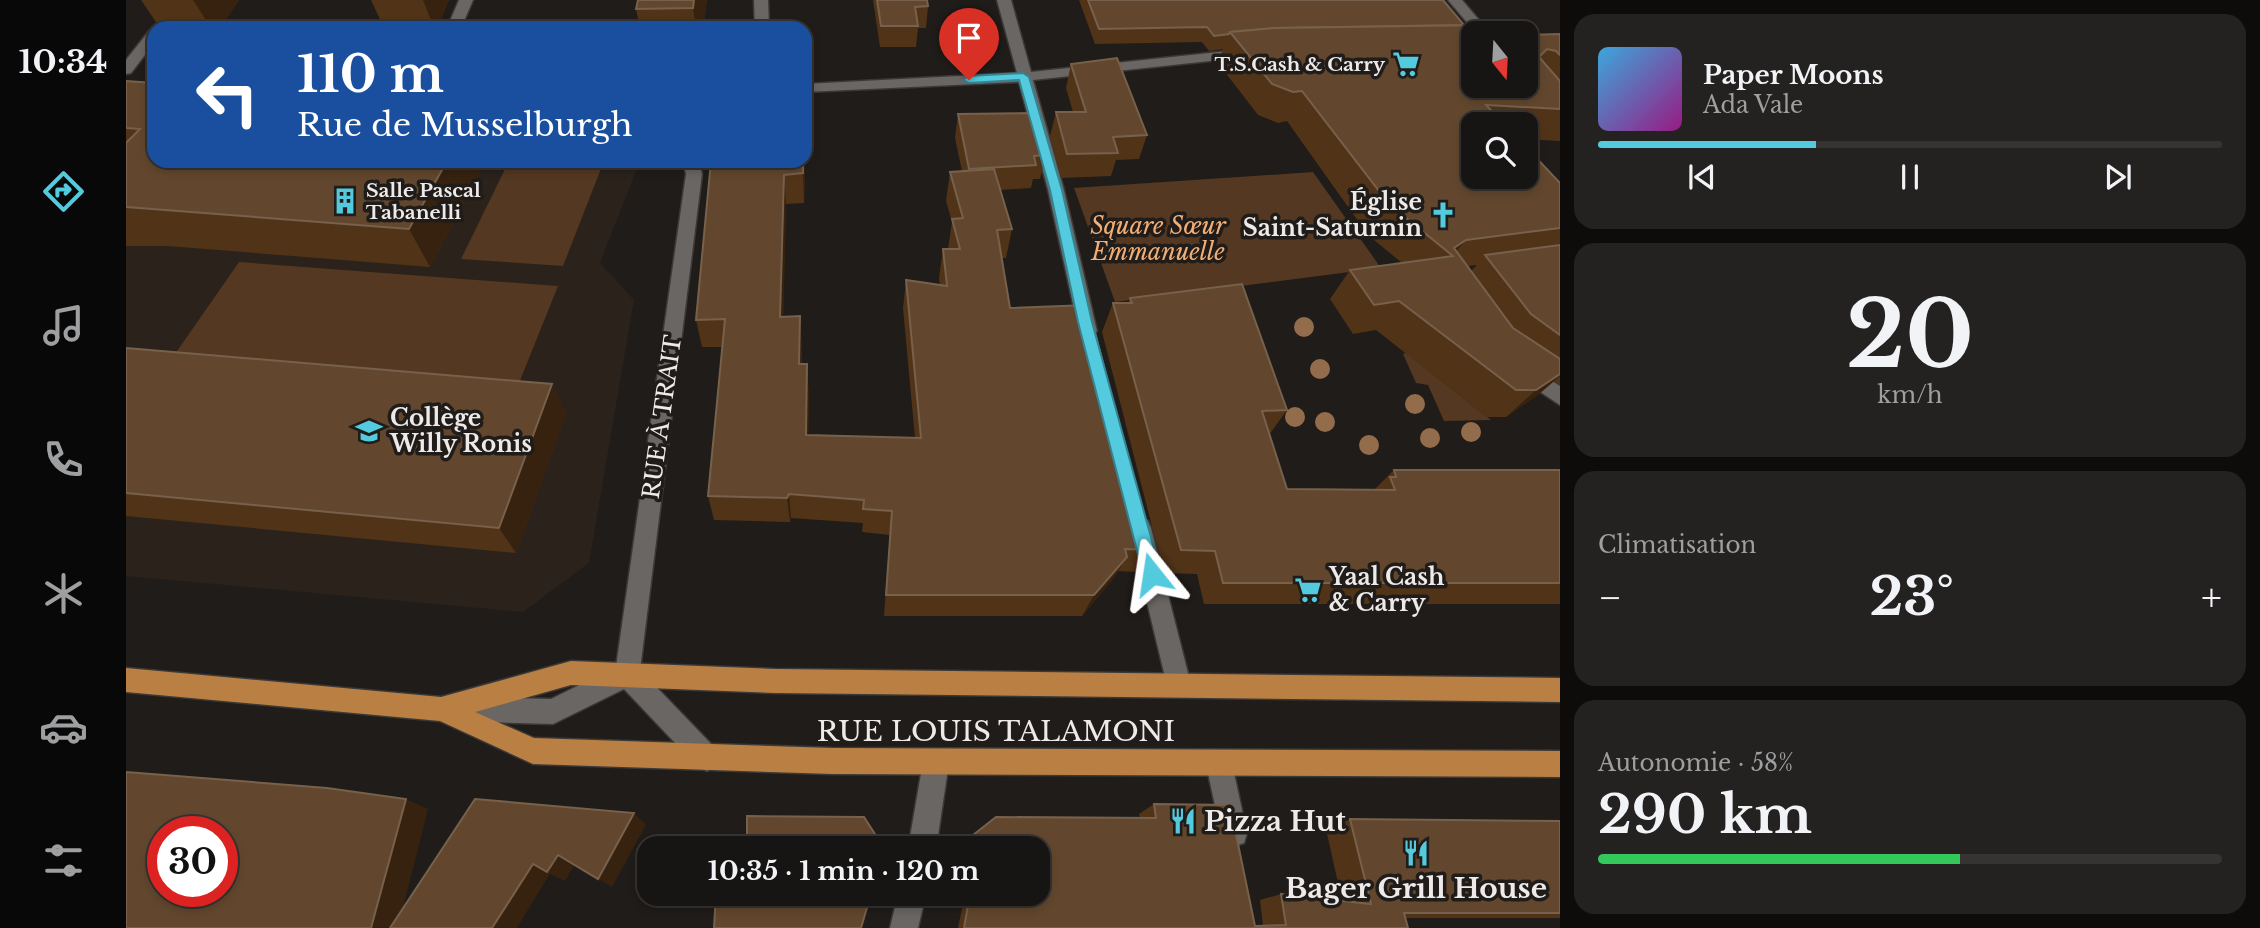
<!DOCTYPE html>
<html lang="fr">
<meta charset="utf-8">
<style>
:root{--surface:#171513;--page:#242221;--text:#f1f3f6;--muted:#9e9fa0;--line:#363433;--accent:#54cade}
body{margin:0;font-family:"Libre Baskerville",serif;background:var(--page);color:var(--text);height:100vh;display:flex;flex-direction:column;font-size:26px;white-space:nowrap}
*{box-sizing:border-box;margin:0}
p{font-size:23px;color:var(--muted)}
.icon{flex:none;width:38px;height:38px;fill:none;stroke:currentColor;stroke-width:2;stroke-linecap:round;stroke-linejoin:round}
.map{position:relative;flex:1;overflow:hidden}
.drawer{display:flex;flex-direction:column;gap:14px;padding:14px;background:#0d0c0a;width:700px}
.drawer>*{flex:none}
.hud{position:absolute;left:21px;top:21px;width:665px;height:147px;border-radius:21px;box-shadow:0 4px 10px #0003,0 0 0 2px var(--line);background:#1a4fa0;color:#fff;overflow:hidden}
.needle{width:46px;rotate:162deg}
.tools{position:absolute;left:1335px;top:21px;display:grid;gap:14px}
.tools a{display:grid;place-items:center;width:77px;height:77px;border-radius:14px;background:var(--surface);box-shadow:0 4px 10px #0003,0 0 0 2px var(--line);font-size:35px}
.speed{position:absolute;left:21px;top:816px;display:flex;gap:14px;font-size:35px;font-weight:700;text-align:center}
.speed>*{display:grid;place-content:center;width:91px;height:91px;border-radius:50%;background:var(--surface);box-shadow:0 4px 10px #0003,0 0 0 2px var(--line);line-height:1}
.speed .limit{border:10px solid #d22;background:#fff;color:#111}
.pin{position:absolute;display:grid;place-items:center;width:60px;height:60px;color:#fff;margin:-72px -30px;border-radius:50% 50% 50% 0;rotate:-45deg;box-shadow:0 0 7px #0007}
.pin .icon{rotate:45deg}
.me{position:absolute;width:77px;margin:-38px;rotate:345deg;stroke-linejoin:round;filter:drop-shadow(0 0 5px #0008)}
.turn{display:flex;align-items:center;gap:24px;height:147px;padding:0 35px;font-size:32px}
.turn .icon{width:91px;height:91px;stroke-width:2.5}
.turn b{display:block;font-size:49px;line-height:60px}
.big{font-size:52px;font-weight:700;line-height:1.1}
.drawer .tile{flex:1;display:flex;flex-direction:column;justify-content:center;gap:10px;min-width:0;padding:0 24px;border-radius:21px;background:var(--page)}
.drawer .dial{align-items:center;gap:0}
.dial b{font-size:91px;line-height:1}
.song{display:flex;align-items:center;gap:21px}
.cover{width:84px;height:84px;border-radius:10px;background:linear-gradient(135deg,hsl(200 70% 55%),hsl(310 70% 35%))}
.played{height:7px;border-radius:4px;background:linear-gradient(90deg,var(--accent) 35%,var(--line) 35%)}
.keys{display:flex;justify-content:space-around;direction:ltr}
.heat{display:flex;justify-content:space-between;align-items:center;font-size:38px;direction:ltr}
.charge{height:10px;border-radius:5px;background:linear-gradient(90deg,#34c759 58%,var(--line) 0)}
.trip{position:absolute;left:511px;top:836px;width:413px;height:70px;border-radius:21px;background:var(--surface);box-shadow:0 4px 10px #0003,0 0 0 2px var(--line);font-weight:700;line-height:70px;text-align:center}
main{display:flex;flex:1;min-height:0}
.dock{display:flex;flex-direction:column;width:126px;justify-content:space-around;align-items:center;background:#090808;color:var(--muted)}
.dock .icon{width:49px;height:49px}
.dock .active{color:var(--accent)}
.dock b{font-size:32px;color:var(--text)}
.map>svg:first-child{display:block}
.built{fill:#2a221b}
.green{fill:#543821}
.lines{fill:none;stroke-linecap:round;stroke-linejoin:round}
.minor-casing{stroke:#3b3937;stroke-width:3}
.major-casing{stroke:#3b3937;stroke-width:3}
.minor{fill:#6a6663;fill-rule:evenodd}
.major{fill:#ba7f43;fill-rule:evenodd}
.tree{fill:#936c4c}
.wall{fill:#513418;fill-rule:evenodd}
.shaded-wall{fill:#36220f}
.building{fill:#62472e;stroke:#77614c;stroke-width:2;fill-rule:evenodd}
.route{fill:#54cade;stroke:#378390;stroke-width:2}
.labels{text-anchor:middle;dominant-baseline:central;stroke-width:7;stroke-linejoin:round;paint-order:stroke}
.far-poi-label{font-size:19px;font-weight:bold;fill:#edeae9;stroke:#1f1c19;text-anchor:end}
.poi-label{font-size:23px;font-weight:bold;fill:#edeae9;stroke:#1f1c19;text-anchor:start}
.park-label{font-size:23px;font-style:italic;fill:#f2ae75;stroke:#1f1c19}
.street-label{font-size:23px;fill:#edeae9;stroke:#1f1c19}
.near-street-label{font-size:28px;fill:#edeae9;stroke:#1f1c19}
.near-poi-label{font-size:28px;font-weight:bold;fill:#edeae9;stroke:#1f1c19;text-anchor:start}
</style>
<main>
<nav class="dock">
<b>10:34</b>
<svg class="icon active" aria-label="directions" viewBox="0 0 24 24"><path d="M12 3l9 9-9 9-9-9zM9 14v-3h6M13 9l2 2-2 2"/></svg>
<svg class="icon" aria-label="music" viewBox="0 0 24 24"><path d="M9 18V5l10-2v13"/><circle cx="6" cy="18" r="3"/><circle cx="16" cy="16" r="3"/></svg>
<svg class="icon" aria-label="phone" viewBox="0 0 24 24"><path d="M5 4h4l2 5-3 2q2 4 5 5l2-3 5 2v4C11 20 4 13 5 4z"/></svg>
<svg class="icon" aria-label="climate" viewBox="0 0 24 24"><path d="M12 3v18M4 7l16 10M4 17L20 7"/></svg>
<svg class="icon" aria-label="car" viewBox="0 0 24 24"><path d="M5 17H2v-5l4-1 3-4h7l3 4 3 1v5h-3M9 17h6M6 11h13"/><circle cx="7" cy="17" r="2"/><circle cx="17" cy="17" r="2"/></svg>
<svg class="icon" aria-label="filters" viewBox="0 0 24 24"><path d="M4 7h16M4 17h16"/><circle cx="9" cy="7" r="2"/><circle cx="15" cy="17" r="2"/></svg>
</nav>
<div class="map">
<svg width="1434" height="928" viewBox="0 0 1434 928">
<rect width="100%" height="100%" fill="#1f1c19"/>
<path class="built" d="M0,109L28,161H514L474,263L508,300L463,563L397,612L0,576Z"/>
<g class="green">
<path d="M383,161H478L437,266L335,259Z"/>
<path d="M1187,172L1255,268L989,302L948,188Z"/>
<path d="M113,262L432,286L389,393L42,364Z"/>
<path d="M1287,350L1285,357L1365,420L1318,421L1302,385L1290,383L1277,354Z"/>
</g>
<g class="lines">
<g class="minor-casing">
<g id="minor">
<path d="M333,0H347L335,28H321Z"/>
<path d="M628,0H642L643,28H629Z"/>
<path d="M871,0H885L905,72L1121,49L1128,53L1121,57L907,80L938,190L971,331L962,338L953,331L922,190L893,82L679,92V84L891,73Z"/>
<path d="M1322,0H1336L1364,33H1350Z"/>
<path d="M28,30V43L5,73L0,74V60L23,31Z"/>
<path d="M557,161H573L576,174L514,670L590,749L594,758L590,767L581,771L572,767L498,689L427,724L327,721L318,718L315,709L318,700L327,697L425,699L490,667L560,174Z"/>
<path d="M1399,364L1434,386V405L1392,377L1389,372L1392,367Z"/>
<path d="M1014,518L1022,521L1025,528L1065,685L1062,694L1053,697L1044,694L1041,685L1003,528L1006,521Z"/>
<path d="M810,749L819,753L823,762L810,849H782L797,762L801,753Z"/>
<path d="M1093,751L1102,755L1106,764L1121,833L1118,843L1108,846L1098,843L1095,833L1080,764L1084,755Z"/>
<path d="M772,894H800L792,928H764Z"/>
</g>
</g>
<g class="major-casing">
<path id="major" d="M445,661L649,669L1434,678V702L649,693L445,685L349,712L408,738L707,748L1434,751V777L707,774L407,764L314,721L0,692V668L315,697Z"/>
</g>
<use href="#minor" class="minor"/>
<use href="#major" class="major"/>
</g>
<g class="tree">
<circle cx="1178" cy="327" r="10"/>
<circle cx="1194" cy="369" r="10"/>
<circle cx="1289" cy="404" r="10"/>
<circle cx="1169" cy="417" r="10"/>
<circle cx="1199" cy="422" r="10"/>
<circle cx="1345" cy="432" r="10"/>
<circle cx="1304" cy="438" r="10"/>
<circle cx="1243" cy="445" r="10"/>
</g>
<g class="wall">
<path d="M15,0H113L94,28H34Z"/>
<path d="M245,0H323L311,28H258Z"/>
<path d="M512,0H581L577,28H514L510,9Z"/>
<path d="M747,0H801L802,6L800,28H792L790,47H754Z"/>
<path d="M953,0H1317L1348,86L1400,35L1434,34V141L1400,139V124H1348L1434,183V385L1428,381L1413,394L1380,417H1361L1250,330L1227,334L1204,299L1224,270L1276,263L1242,235L1161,121L1152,123L1132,115L1092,63L1097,49L1083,51L1076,42L969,44ZM1351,265L1345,271L1342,266Z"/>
<path d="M945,64L1021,135L1013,159L990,160L985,176L935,178L924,136L930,112H947L940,88Z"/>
<path d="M0,81L28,161H360L304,267L42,246H0Z"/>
<path d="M832,114L920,155L914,179H907L905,188L874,190L886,229L880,258H876L884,308L1025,550L1010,572L992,571L987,579L956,616H758L764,535L736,532L737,523L665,518L664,522L588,520L582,496L596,347H576L570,320L585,161H679L678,203L660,204L657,317L676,344V364L683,391L682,435L789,438L777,308L780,280L814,285L813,278L817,249H822L826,222L820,201L824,172L836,171L829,138Z"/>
<path d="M1004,298L1161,410L1143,435L1161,489L1248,490L1268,470H1434V604H1078L1071,574L1038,573L976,332L987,303H1002Z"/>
<path d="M0,348L426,384L440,414L390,553L0,516Z"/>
<path d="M1028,804L1129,926H1137L1134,900L1155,894L1216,901L1200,829L1224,819L1434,821V918H1280L1282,928H832L839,894H912V849H840L841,844L847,835L1014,818L1013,814Z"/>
</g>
<g class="shaded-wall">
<path d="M67,0H113L94,28H85Z"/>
<path d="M297,0H323L311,28H308Z"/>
<path d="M568,0H581L577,28H570L567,8Z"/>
<path d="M679,86L680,104L679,151Z"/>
<path d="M321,161H360L304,267L283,229Z"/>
<path d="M677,161H679L678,203L677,173Z"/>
<path d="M658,175L660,204L657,345L654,317Z"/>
<path d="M1340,240L1326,256L1328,248Z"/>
<path d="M674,316L676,344L675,391L673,364Z"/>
<path d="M681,364L683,391L682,461L680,435Z"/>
<path d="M1434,374V376L1413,394L1380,417L1410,390Z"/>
<path d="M426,384L440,414L390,553L373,528Z"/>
<path d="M663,494L665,518L664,522L661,498Z"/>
<path d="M1001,557L987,579L956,616L968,595Z"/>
<path d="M280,799L302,809L272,928H245Z"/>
<path d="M508,813L520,825L486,887L472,879Z"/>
<path d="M432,855L449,864L439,881L424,874L391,928H366L407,864Z"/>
</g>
<g class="building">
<path d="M512,0H568L567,8L510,9Z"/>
<path d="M751,0H801L802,6L789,7L792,26H755Z"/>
<path d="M962,0H1317L1338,25L1148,28L1104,32L1103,34L1088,36L1081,27L973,29Z"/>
<path d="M1361,25L1378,33H1348V86H1400V35L1434,34V55L1430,51L1421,49L1413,57L1434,81V109L1360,105L1378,124H1348V177H1400V147L1434,183V228L1340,240L1328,248L1387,328L1434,359V374L1410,390H1390L1273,301L1248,305L1224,270L1327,256L1263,204L1176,91L1167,92L1146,84L1104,32L1148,28Z"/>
<path d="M991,58L1021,135L987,137L992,153L941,154L930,112H960L945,64Z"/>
<path d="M0,81L28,83V161H321L283,229L0,207V143L14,129L0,128Z"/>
<path d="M909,113L920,155L908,156L910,165L843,169L832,114Z"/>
<path d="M585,161H677V173L658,175L654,317L674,316L673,364H681L680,435L795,438L780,280L821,286L817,249H834L826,219L837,218L824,172L868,169L886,229L871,230L884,308L962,305L1025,550L999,549L1001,557L968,595H760L766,511L737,509L738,500L663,494L661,498L582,496L599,319L570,320Z"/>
<path d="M1434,245V335L1405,314L1359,255Z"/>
<path d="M1116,284L1161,410L1136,411L1161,489L1269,490L1264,477H1270L1268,470H1434V583H1097L1089,551L1055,550L987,303H1006L1004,298Z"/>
<path d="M0,348L426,384L373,528L0,493Z"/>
<path d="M0,772L201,788L280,799L245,928H0ZM37,831H96V891H37Z"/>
<path d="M349,799L508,813L472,879L432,855L421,872L407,864L366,928H264Z"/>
<path d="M1028,804L1104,805L1129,926L1160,925L1155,894L1245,904L1224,819L1434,821V913H1278L1282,928H838L844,894H912V849H844L847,835L870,817L1030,818Z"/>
<path d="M621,816L738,817L758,848L593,849L594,847L621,848Z"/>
<path d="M590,894H745L735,928H588Z"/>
</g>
<path class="route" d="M897,73L903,77L936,190L966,322L1035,574L1026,582L1017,574L952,322L924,190L893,80L843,83L837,80L843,76Z"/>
<defs>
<g id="supermarket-bare" transform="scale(2.1)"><path d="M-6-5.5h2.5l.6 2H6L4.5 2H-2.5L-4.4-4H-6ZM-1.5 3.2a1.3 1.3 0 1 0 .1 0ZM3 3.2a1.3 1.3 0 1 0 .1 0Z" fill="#54cade" stroke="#1f1c19" stroke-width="2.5" paint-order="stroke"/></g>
<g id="building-bare" transform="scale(2.1)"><path d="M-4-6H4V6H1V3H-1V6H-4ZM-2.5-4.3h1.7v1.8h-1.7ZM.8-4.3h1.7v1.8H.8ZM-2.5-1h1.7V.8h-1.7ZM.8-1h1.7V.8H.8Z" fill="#54cade" stroke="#1f1c19" stroke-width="2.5" paint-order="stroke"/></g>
<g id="church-bare" transform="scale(2.1)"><path d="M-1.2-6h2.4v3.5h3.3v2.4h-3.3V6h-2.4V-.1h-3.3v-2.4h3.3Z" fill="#54cade" stroke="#1f1c19" stroke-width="2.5" paint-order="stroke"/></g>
<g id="school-bare" transform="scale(2.1)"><path d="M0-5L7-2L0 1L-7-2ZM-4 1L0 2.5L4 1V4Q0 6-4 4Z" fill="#54cade" stroke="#1f1c19" stroke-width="2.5" paint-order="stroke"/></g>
<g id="restaurant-bare" transform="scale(2.1)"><path d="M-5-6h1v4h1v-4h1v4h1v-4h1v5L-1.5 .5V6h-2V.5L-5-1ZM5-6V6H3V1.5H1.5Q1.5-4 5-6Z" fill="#54cade" stroke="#1f1c19" stroke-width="2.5" paint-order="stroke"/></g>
</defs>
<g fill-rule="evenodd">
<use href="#supermarket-bare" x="1280" y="64"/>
<use href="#building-bare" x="219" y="201"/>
<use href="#church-bare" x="1317" y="215"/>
<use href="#school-bare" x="243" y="431"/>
<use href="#supermarket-bare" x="1182" y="590"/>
<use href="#restaurant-bare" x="1057" y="821"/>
<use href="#restaurant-bare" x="1290" y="853"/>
</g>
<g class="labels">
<g class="far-poi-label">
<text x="1259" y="64">T.S.Cash &amp; Carry</text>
<text x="240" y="190" text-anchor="start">Salle Pascal<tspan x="240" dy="22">Tabanelli</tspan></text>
</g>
<g class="poi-label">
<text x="1296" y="202" text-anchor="end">Église<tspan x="1296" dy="26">Saint-Saturnin</tspan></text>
<text x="264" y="418">Collège<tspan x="264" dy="26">Willy Ronis</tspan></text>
<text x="1203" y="577">Yaal Cash<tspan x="1203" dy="26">&amp; Carry</tspan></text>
</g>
<g class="park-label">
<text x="1032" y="226">Square Sœur<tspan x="1032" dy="26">Emmanuelle</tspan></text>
</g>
<g class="street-label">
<text transform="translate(536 417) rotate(-82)">RUE À TRAIT</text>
</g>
<g class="near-street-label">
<text x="870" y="731">RUE LOUIS TALAMONI</text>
</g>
<g class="near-poi-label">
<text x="1078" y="821">Pizza Hut</text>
<text x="1290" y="888" text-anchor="middle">Bager Grill House</text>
</g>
</g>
</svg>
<div class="tools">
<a><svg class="needle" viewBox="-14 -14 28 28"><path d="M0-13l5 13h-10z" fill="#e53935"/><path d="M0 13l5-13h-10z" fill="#9e9fa0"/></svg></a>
<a><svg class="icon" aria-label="search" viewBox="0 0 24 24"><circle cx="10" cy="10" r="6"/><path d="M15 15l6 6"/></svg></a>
</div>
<div class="speed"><div class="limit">30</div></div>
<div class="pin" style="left:843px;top:80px;background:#d93025"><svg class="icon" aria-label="arrive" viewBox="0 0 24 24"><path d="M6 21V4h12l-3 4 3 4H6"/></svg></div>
<svg class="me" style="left:1026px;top:574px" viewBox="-20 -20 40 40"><path d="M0-17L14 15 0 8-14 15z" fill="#54cade" stroke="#fff" stroke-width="4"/></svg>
<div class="trip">10:35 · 1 min · 120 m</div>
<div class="hud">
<div class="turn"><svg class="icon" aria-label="left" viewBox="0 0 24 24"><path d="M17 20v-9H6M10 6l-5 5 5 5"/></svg><div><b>110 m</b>Rue de Musselburgh</div></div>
</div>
</div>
<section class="drawer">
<div class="tile">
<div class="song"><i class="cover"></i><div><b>Paper Moons</b><p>Ada Vale</p></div></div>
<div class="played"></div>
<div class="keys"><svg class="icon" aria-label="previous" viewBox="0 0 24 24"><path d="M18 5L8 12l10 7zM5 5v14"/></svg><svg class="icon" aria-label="pause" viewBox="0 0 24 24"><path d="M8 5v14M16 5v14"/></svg><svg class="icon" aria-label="next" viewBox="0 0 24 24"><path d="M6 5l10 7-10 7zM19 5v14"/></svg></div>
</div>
<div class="tile dial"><b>20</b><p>km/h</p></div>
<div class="tile"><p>Climatisation</p>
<div class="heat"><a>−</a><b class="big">23°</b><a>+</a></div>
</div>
<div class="tile"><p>Autonomie · 58%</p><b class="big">290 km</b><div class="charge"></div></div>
</section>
</main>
